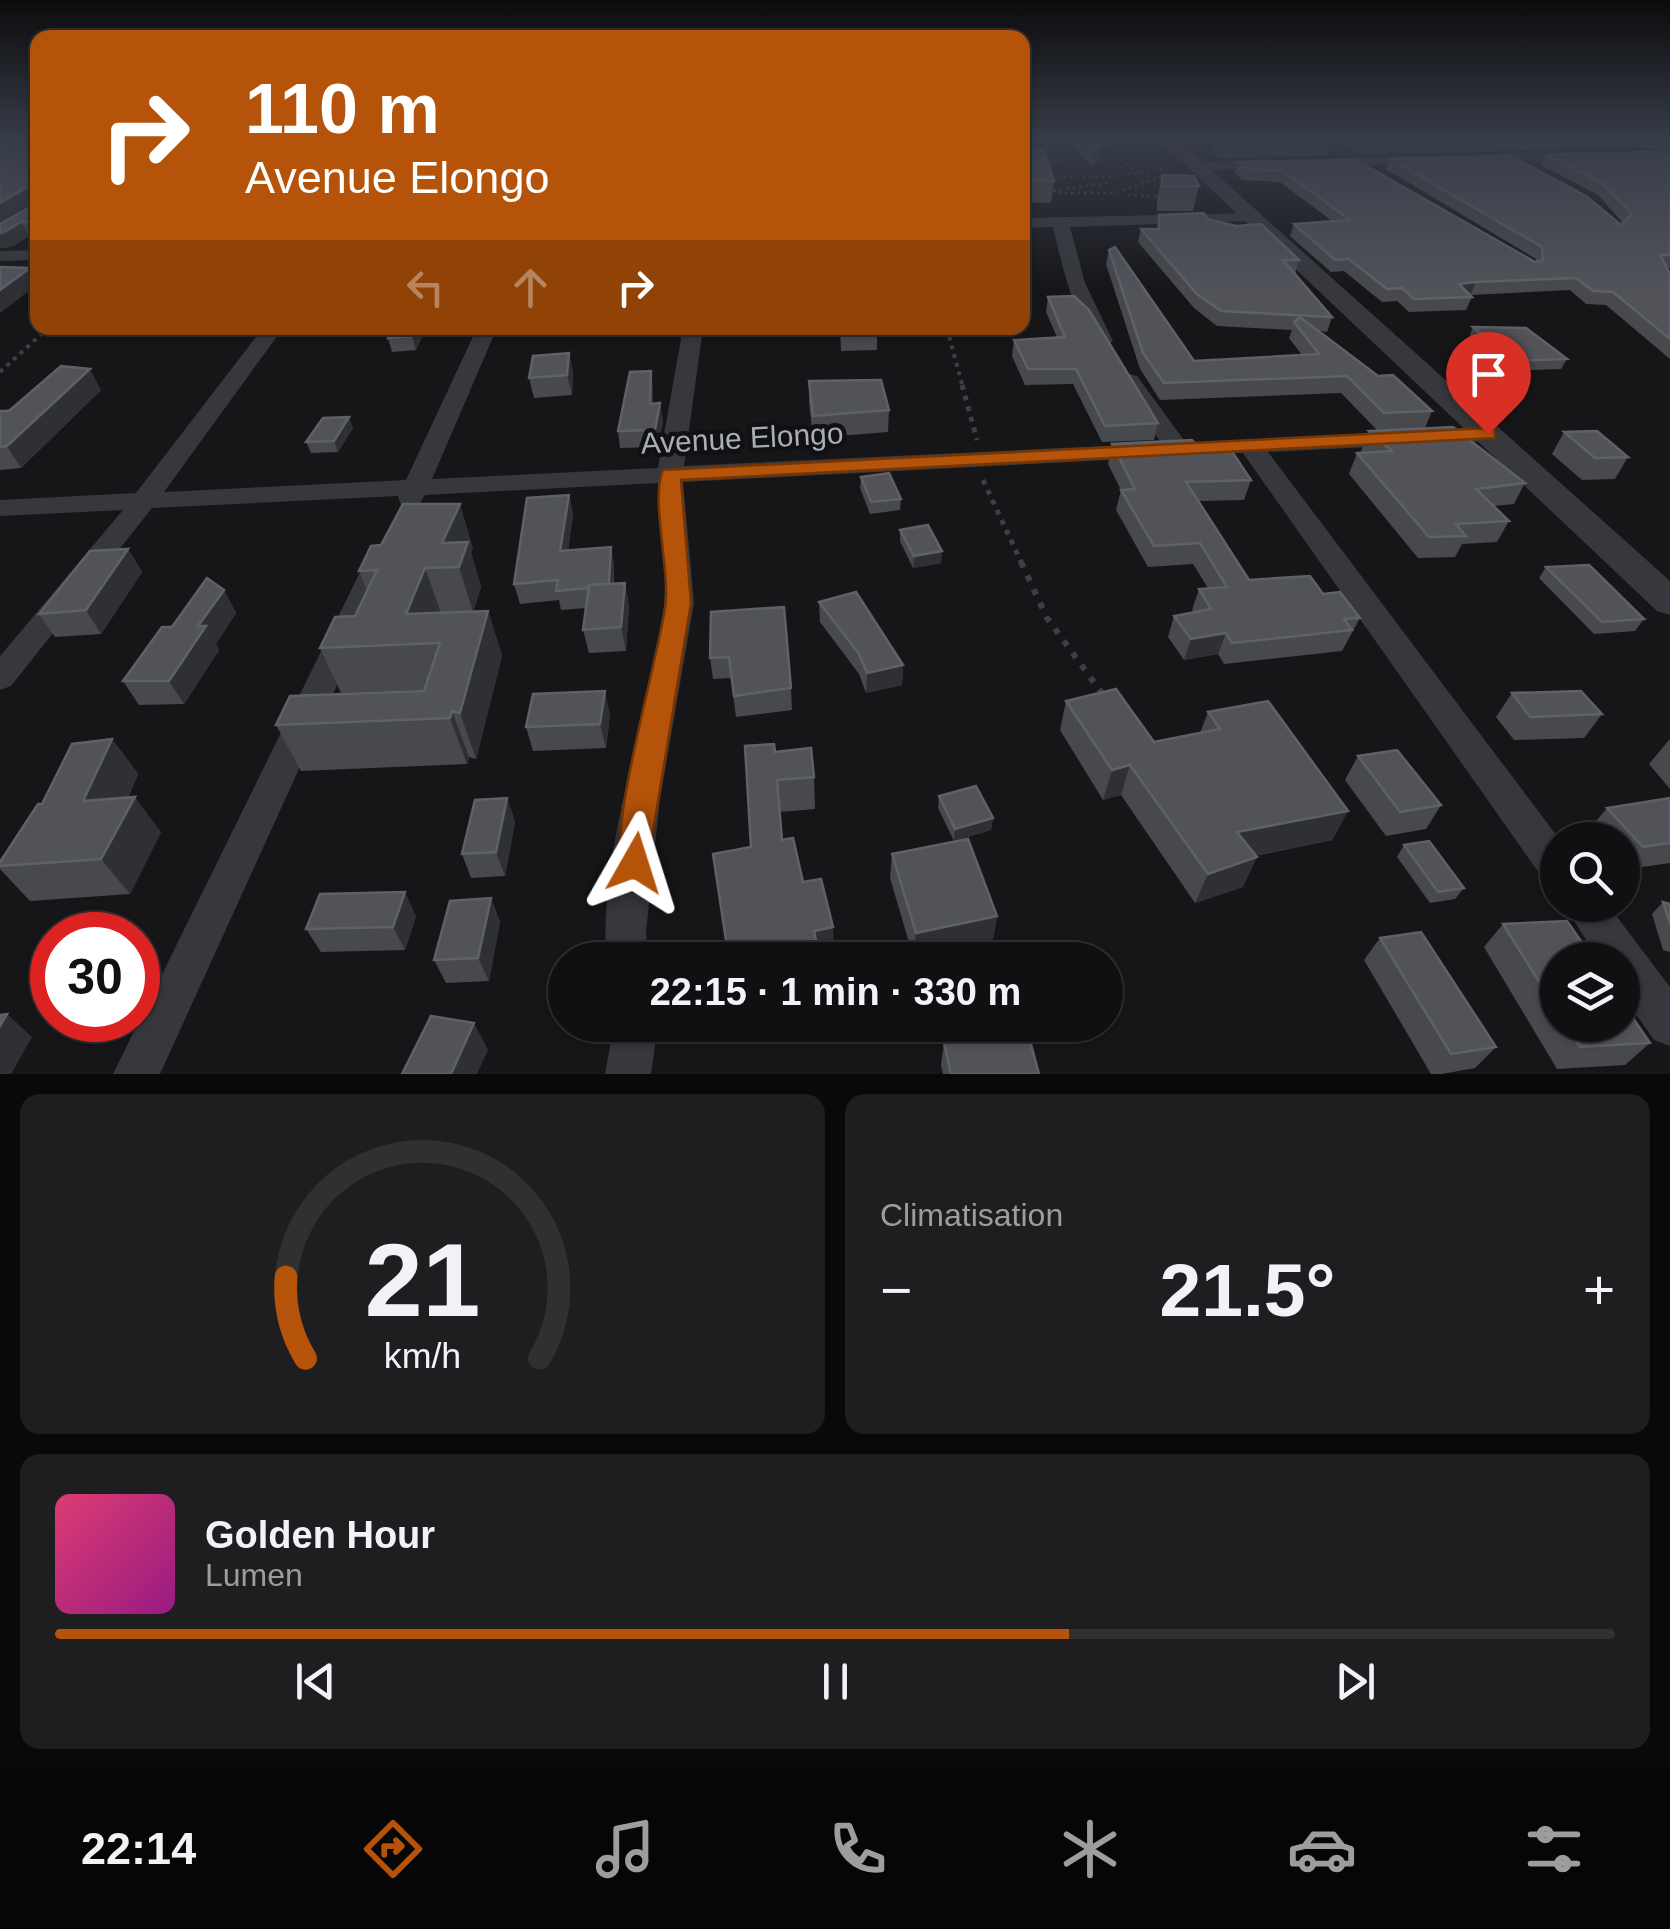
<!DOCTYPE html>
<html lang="fr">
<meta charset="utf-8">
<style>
:root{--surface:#101012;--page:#1e1e20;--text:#f1f3f6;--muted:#9c9d9f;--line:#303032;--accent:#b45309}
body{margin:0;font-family:Arial,sans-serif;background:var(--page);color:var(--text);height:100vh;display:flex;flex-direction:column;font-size:38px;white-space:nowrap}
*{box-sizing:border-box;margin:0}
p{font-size:32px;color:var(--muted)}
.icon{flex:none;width:55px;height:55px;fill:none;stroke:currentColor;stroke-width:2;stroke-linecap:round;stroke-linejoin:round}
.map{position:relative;height:1074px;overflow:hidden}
.sheet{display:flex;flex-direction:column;gap:20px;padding:20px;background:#09090a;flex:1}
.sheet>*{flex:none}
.guide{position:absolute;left:30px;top:30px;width:1000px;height:305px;border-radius:20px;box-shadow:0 2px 8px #0004,0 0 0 2px var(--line);background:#b45309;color:#fff;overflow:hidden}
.tools{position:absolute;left:1540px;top:822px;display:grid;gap:20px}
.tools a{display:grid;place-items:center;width:100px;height:100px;border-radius:50%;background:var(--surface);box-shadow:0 2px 8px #0004,0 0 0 2px var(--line);font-size:50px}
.speed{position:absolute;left:30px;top:912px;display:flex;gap:20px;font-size:50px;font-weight:700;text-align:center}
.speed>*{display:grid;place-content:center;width:130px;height:130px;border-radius:50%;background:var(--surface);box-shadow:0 2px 8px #0004,0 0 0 2px var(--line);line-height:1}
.speed .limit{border:15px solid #d22;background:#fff;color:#111}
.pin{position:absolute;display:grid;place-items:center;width:85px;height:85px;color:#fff;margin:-102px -42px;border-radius:50% 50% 50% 0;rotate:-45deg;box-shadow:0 0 10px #0007}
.pin .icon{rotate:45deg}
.me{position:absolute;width:110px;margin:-55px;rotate:6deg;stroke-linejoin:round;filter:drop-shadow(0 0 8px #0008)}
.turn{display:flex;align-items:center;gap:35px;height:210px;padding:0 50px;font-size:45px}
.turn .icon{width:130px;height:130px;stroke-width:2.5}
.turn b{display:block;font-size:70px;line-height:85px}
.lanes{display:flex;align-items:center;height:95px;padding:0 50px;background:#0003;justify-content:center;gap:50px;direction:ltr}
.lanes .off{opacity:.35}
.big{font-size:75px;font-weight:700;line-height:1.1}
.sheet .tile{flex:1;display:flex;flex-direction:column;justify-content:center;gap:15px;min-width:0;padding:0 35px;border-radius:20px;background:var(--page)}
.sheet .dial{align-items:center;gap:0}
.dial svg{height:260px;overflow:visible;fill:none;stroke:var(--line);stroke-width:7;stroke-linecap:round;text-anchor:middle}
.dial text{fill:var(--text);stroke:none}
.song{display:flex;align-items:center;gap:30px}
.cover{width:120px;height:120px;border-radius:15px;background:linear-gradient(135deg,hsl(340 70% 55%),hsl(310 70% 35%))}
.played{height:10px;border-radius:5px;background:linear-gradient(90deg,var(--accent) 65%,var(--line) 65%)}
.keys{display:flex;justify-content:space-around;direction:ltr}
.heat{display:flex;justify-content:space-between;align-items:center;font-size:55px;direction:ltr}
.sheet .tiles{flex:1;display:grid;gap:20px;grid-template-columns:1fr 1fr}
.tile:last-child{grid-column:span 2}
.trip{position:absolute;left:548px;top:942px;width:575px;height:100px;border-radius:50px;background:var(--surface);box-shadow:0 2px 8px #0004,0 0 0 2px var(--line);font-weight:700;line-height:100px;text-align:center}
.tabs{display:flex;height:160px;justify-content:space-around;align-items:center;background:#060607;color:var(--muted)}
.tabs .icon{width:70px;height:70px}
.tabs .selected{color:var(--accent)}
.tabs b{font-size:45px;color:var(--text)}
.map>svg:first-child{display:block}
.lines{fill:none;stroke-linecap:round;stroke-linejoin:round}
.path-far3{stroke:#3d3f44;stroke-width:2.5;stroke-dasharray:2.5 4;stroke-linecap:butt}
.path-far2{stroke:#3d3f44;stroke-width:4;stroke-dasharray:4 5;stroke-linecap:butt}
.path-far1{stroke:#3d3f44;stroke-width:5;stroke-dasharray:5 6;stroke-linecap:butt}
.path{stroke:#3d3f44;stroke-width:6;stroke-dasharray:6 9;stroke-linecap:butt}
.minor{fill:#37383d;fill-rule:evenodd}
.tertiary{fill:#37383d;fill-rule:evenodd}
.wall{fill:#47494d}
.shaded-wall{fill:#2f3033}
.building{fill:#525359;stroke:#5f6168;stroke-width:2.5}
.route{fill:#b45309;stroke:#753606;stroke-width:2.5}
.labels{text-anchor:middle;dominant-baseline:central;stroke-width:9;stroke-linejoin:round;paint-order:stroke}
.street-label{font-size:30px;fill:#a8adb8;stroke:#111113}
</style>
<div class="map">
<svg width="1670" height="1074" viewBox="0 0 1670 1074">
<rect width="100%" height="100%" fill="#161618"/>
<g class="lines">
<g class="path-far3">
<path d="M1026,140L1057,151"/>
<path d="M1111,147L1149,151"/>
<path d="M1095,150L1109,146L1136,173"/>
<path d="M1043,164L1085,153"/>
<path d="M1050,176L1109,177L1168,169"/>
<path d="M1047,192L1107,183"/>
<path d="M1058,193H1114L1167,175"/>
<path d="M1128,195L1162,197"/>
</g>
<g class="path-far2">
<path d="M947,328L963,388"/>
<path d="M0,372L48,328"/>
</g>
<g class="path-far1">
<path d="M962,385L977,440"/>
<path d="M983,480L1022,564"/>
</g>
<path class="path" d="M1021,562L1047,618L1104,696"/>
<g class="minor">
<path d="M1580,152L1585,153V159L1478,162L1471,158L1478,154Z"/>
<path d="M1425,156L1430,157V163L1323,167L1316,163L1323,159Z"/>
<path d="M1275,160L1282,164L1280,167L1197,170L1190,166L1197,162Z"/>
<path d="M1258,213V219L1252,221L1070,227L1085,283L1113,341L1103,347C1078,339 1059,253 1053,227L1022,228V218Z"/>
<path d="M38,250V260L0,261V251Z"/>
<path d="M263,328H283L164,492L406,480L477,328H497L432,479L658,468L683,328H703L684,466L1147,444L1159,451L1147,458L683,482L694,603L660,799L646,932L648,960H606C599,840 650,723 664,605C668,566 660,522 658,483L425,495L419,505H401L398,496L152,508L11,686L0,690V656L123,510L0,516V500L136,493Z"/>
<path d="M1129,374L1137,376L1186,443L1496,429L1500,434L1496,439L1488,441L1268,452L1560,840L1558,885L1544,880L1243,453L1169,454L1118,381Z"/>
<path d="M382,547L396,556L160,1074H113L368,556Z"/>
<path d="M1564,905H1608L1670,987V1046L1654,1040L1622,994V960H1599Z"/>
<path d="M614,1025H658L651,1074H605Z"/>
</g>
<path class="tertiary" d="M1159,140H1178L1670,581V615L1657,611Z"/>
</g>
<g class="wall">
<path d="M0,140H38V236H29L11,247L0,248L33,205V202L0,222Z"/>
<path d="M1067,140H1099L1100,160L1092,166Z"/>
<path d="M1213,140H1328L1331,142L1327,155L1219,158L1211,150Z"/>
<path d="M1332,140H1670V156L1649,147L1360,154Z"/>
<path d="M1022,149L1054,181L1051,203L1022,202Z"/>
<path d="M1546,155L1670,157V268H1667L1670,274V359L1606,305L1586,304L1570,290L1469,295L1472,297L1466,310L1409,312L1397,301L1382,302L1344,271L1331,272L1290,236L1294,224L1332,221L1280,182L1242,180L1235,173L1238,162L1356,160L1535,262H1536V259L1386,169L1390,159L1621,225L1623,223L1598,195L1541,165Z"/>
<path d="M1162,175L1199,186L1193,211H1157V199Z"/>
<path d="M1159,215L1207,219L1299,260L1295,274L1332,317L1327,332L1320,331L1378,376L1432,411L1425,428L1525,483L1514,504L1494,506L1509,521L1497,542L1462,544L1455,557L1418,558L1349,474L1357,453H1363L1361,451L1369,431L1377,430L1341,393L1160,400L1140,369L1106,264L1109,250L1194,361L1302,355L1289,338L1292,330L1217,326L1194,308L1138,242L1141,229H1157Z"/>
<path d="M1048,297L1158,423L1154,440L1102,442L1073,384L1025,385L1012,356L1014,340L1057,337L1046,312Z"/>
<path d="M1473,327L1567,359L1561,369L1507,371L1469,337Z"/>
<path d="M426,328L416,350L392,352L388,338Z"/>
<path d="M634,328H668V335L635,336Z"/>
<path d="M840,328H877V350L841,351Z"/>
<path d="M569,353L573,373L572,395L534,398L529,378Z"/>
<path d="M809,381L889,410L888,432L813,438L809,402Z"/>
<path d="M653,388V404L660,403L663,421L658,447L620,448L618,431Z"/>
<path d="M101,390L21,468L0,470V411Z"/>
<path d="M353,428L338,452L311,453L306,442Z"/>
<path d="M1564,432L1628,457L1615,479L1582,480L1552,454Z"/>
<path d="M1112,444L1196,445L1251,480L1244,500L1199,501L1249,580L1323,594L1360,618L1342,651L1224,664L1218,654L1184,660L1168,637L1174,616L1194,612L1192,610L1199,589L1208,588L1193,564L1148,567L1116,510L1121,490L1108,464Z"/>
<path d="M861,477L901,499L900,510L870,514L860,488Z"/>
<path d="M569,495L573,514L568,550L611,547L614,566V583H625L629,606L626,651L589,653L583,630L586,608L561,610L559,600L520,604L514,584Z"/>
<path d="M900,530L941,563L913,568L900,541Z"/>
<path d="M381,545L473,548L471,553L481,587L473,612L488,611L502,656L476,759L469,757L467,764L301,771L276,725L424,691V690L341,693L320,648L355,616L367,591L359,571Z"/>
<path d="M128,549L142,572L101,634L55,637L39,614Z"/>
<path d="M1546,567L1644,619L1635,631L1594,634L1539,578Z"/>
<path d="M224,590L236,613L216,644L219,650L184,704L139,705L123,681L172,627Z"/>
<path d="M819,602L903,665L902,685L866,693L859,674L820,622Z"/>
<path d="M711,612L791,688L792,710L736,717L731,678L713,679L710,658Z"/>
<path d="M1512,693L1602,714L1584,738L1514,740L1496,717Z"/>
<path d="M1066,701L1154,742L1200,733L1208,712L1348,811L1332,840L1255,856L1243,887L1195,903L1121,795L1103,800L1060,730Z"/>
<path d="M610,715L606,748L533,751L526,727Z"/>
<path d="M112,739L138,774L128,798L161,832L130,894L30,901L0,869V862L42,804Z"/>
<path d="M1669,740H1670V789L1649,764Z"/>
<path d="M775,752L814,777L815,809L780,812L782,840L803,882L834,958L824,960H728L751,847Z"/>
<path d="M1358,756L1441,805L1426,829L1386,836L1345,780Z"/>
<path d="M939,796L993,818L991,830L954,841L938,808Z"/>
<path d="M507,798L515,822L505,876L471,878L462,854Z"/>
<path d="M1670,798V863L1622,870V840H1595L1588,831L1607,808Z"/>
<path d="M1404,845L1464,888L1455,899L1430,903L1397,857Z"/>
<path d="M892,854L997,916L993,939L913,956L890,878Z"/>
<path d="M491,898L500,922L489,981L446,983L434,960Z"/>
<path d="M1663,902L1670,904V952L1663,950L1652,914Z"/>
<path d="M416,916L405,950L321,952L306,929Z"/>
<path d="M1503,924L1558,960V1025H1622L1650,1043L1625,1065L1557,1069L1484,947Z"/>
<path d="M1380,938L1496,1047L1475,1068L1442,1074H1431L1364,960Z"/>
<path d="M944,1043L1039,1074H943L941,1065Z"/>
</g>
<g class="shaded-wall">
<path d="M1102,145L1100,160L1092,166L1094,151Z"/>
<path d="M29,186L36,200L0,222V203Z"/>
<path d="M21,222L29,236L11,247L0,248V233Z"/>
<path d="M30,268L38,284L0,313V290Z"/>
<path d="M1476,282L1471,294L1453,297L1459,284Z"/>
<path d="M416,328H426L416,350L412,336Z"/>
<path d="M569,353L573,373L572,395L567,375Z"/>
<path d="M90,369L101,390L21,468L7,446Z"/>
<path d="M651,371L653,388L652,421L650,404Z"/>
<path d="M660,403L663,421L658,447L655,430Z"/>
<path d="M349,417L353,428L338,452L334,441Z"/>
<path d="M569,495L573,514L565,570L560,551Z"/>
<path d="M460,504L473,548L471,553L481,587L473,612L459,567L442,543Z"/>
<path d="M611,547L614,566L612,606L608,586Z"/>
<path d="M128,549L142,572L101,634L86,610Z"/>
<path d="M942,551L941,563L913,568L914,556Z"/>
<path d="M425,568L441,613L406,614Z"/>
<path d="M625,583L629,606L626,651L621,627Z"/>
<path d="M224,590L236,613L216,644L219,650L184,704L169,681L198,626Z"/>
<path d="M488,611L502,656L476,759L460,713Z"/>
<path d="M1226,633L1218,654L1184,660L1191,639Z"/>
<path d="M903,665L902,685L866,693L867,673Z"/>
<path d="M605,691L610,715L606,748L600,724Z"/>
<path d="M452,711L469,757L467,764L450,718Z"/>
<path d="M112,739L138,774L111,836L83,801Z"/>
<path d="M1130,765L1121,795L1103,800L1112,770Z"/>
<path d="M135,797L161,832L130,894L101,859Z"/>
<path d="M507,798L515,822L505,876L496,852Z"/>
<path d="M1348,811L1332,840L1224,862L1237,832Z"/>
<path d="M993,818L991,830L954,841L955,829Z"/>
<path d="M1257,857L1243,887L1195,903L1208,874Z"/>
<path d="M405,892L416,916L405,950L393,927Z"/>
<path d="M491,898L500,922L489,981L478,958Z"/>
<path d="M997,916L993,939L913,956L916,933Z"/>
<path d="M833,927L834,958L815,960L814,931Z"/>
<path d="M7,1014L32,1037L11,1074H0V1026Z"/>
<path d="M474,1023L488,1050L477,1074H451Z"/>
</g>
<g class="building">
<path d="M0,140H38V222H21L4,232L0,233V224L33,205L34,187L29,186L0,203Z"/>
<path d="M1083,140H1099L1102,145L1094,151Z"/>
<path d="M1217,140H1328L1331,142L1222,145Z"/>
<path d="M1355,140H1541L1363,144Z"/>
<path d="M1022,149L1044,150L1054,181L1025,180Z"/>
<path d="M1653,152L1670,157V255H1660L1670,274V339L1613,292L1593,291L1576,278L1476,282L1459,284L1472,297L1414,299L1402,288L1387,289L1349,259L1335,260L1294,224L1350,220L1283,171L1245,169L1238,162L1356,160L1535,262L1543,260L1542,247L1390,159L1511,156L1586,196L1621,225L1632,214L1603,184L1546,155Z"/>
<path d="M1162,175L1194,176L1199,186L1162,187Z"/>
<path d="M1204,213L1207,219L1236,226L1261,224L1299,260H1283L1332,317L1221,311L1197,294L1141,229H1159V215Z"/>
<path d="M1115,247L1194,361L1319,354L1294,322L1300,317L1378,376L1393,375L1432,411L1384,413L1347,376L1164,383L1143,353L1109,250Z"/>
<path d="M0,267L30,268L0,290Z"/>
<path d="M1074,296L1089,310L1158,423L1105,426L1076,369H1028L1014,340L1065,337L1048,297Z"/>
<path d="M1473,327L1526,328L1567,359L1512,361Z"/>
<path d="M391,328H416L412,336L388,338Z"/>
<path d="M841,328H877V330L842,331Z"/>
<path d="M569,353L567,375L529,378L533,356Z"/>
<path d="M61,366L90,369L7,446L0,447V411H9Z"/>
<path d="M651,371L650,404L660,403L655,430L618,431L630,372Z"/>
<path d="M881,380L889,410L813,416L809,381Z"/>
<path d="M349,417L334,441L306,442L323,418Z"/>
<path d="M1453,427L1525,483L1476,489L1509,521L1456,524L1466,536L1429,537L1357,453L1392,451L1369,431Z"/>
<path d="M1597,431L1628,457L1595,458L1564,432Z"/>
<path d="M1192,440L1196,445L1227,444L1251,480L1186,482L1249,580L1310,576L1323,594L1340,592L1360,618L1344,619L1352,630L1232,643L1226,633L1191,639L1174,616L1211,609L1199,589L1227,587L1200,543L1154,546L1121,490L1135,489L1112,444Z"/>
<path d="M889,473L901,499L871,502L861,477Z"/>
<path d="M569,495L560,551L611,547L609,584L589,585L588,588L556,591L558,580L514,584L527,498Z"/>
<path d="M403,504H460L442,543L468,542L459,567L425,568L406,614L488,611L460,713L452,711L450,718L276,725L290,696L424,691L440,643L320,648L335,617L355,616L377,570L359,571L371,546L381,545Z"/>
<path d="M928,525L942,551L914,556L900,530Z"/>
<path d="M128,549L86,610L39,614L90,551Z"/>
<path d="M1589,565L1644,619L1602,622L1546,567Z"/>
<path d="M207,578L224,590L198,626H206L169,681H123L162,627H172Z"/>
<path d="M625,583L621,627L583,630L589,585Z"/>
<path d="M856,592L903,665L867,673L859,654L819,602Z"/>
<path d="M784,607L791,688L734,696L729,657L710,658L711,612Z"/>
<path d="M1116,689L1154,742L1220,729L1208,712L1268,701L1348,811L1237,832L1257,857L1208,874L1130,765L1112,770L1066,701Z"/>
<path d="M605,691L600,724L526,727L533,694Z"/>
<path d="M1581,691L1602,714L1530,717L1512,693Z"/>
<path d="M112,739L83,801L135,797L101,859L0,866V862L38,804H42L72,744Z"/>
<path d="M774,744L775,752L811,748L814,777L777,780L782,840L793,838L803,882L821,879L833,927L814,931L820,960H729L713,854L751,847L745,746Z"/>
<path d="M1397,750L1441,805L1400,812L1358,756Z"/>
<path d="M976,786L993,818L955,829L939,796Z"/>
<path d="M507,798L496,852L462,854L475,800Z"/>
<path d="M1670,798V843L1643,847L1607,808Z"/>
<path d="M968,839L997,916L916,933L892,854Z"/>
<path d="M1429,841L1464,888L1438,892L1404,845Z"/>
<path d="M405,892L393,927L306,929L320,894Z"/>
<path d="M491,898L478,958L434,960L450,901Z"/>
<path d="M1663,902L1670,904V923Z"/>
<path d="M1567,921L1594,960H1558V1012L1503,924Z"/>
<path d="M1421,932L1496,1047L1451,1054L1380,938Z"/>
<path d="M1622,1002L1650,1043L1580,1047L1566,1025H1622Z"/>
<path d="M7,1014L0,1026V1015Z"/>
<path d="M431,1016L474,1023L451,1074H402Z"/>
<path d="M1028,1033L1039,1074H951L944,1043Z"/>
</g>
<linearGradient id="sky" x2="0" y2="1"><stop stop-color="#0c0c0d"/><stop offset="0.48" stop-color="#363c48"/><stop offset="1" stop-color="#363c48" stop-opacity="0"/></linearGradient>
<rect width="1670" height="290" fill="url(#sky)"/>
<path class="route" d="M1488,428L1495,429V438L681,480L691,603L646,873L635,878L623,873C606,836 658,659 665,608C671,572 650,499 663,470Z"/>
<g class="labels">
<g class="street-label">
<text transform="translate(742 438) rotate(-3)">Avenue Elongo</text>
</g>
</g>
</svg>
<div class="tools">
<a><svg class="icon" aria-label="search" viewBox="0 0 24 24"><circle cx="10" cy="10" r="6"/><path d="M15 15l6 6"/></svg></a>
<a><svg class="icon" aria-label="layers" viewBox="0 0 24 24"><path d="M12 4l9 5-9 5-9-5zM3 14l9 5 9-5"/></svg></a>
</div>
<div class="speed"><div class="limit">30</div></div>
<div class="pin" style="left:1488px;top:434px;background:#d93025"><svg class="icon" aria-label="arrive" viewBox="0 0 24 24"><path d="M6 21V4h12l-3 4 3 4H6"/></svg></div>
<svg class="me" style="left:635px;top:863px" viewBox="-20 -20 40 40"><path d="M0-17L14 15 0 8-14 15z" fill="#b45309" stroke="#fff" stroke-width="4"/></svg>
<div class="trip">22:15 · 1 min · 330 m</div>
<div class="guide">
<div class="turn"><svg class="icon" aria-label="right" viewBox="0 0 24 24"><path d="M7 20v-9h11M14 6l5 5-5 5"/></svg><div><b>110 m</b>Avenue Elongo</div></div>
<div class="lanes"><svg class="icon off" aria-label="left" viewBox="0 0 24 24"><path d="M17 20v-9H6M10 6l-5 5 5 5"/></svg><svg class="icon off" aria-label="ahead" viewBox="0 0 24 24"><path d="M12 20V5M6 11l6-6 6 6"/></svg><svg class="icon" aria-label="right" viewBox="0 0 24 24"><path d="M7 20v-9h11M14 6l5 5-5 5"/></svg></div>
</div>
</div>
<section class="sheet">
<div class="tiles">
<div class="tile dial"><svg viewBox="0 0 100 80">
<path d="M14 69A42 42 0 1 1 86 69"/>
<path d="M14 69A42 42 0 0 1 8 44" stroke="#b45309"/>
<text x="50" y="56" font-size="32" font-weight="700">21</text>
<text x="50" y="72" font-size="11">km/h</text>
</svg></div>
<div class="tile"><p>Climatisation</p>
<div class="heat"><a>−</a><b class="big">21.5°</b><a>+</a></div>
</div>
<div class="tile">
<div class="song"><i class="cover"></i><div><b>Golden Hour</b><p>Lumen</p></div></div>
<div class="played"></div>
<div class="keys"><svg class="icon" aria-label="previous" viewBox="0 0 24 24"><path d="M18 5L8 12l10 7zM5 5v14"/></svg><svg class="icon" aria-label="pause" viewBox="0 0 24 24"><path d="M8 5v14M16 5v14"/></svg><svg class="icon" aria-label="next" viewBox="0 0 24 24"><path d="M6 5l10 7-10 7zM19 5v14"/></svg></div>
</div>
</div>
</section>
<nav class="tabs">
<b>22:14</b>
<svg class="icon selected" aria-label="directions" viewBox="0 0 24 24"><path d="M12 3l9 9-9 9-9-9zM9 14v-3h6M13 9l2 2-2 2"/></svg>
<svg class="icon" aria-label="music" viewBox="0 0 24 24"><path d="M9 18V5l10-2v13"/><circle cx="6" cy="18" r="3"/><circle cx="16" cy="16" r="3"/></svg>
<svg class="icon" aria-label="phone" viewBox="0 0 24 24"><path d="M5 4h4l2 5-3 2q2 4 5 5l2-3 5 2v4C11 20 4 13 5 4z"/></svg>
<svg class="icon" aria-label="climate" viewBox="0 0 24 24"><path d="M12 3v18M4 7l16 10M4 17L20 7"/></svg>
<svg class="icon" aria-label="car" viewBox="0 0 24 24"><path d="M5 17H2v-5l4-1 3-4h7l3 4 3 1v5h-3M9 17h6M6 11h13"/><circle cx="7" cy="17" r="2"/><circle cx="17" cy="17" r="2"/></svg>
<svg class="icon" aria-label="filters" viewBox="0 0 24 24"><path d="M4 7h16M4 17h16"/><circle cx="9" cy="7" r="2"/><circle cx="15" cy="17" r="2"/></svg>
</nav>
